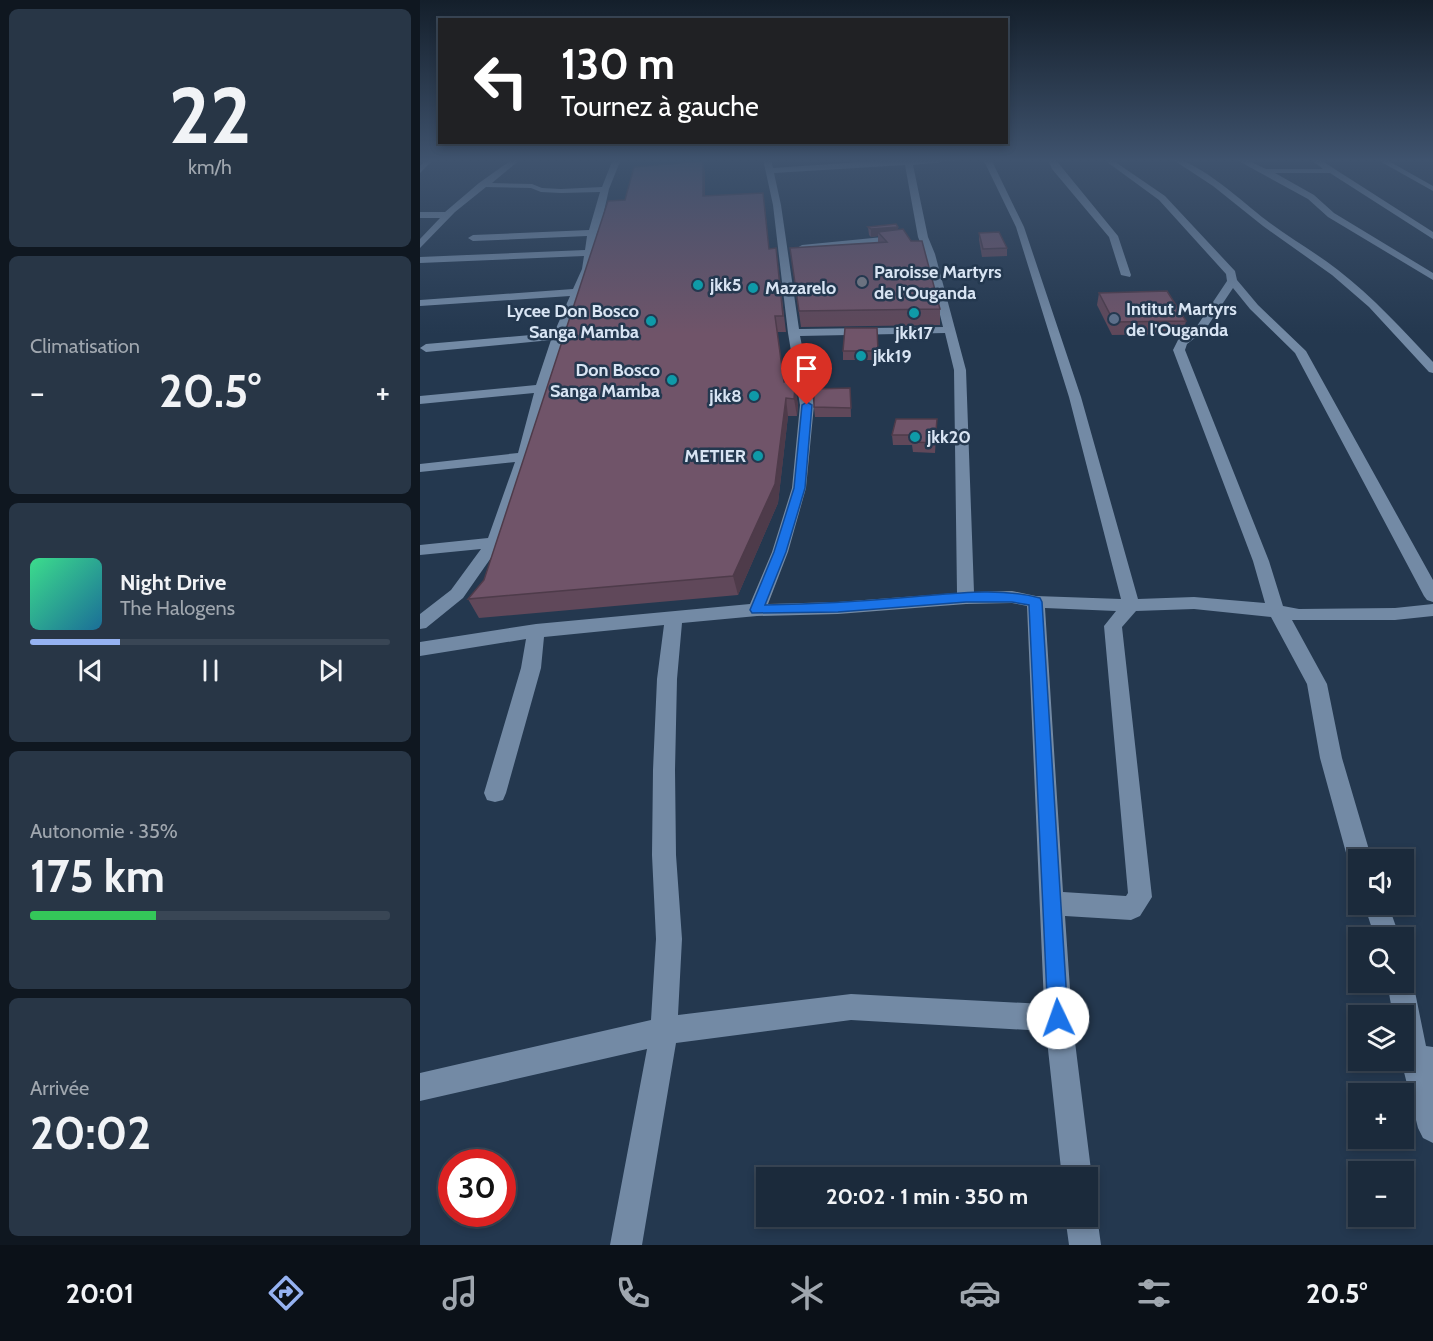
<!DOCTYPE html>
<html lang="fr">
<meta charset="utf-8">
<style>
:root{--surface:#1b2a3b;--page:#283646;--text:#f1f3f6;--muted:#a0a7af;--line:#394655;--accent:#95b2f1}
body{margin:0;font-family:Cabin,sans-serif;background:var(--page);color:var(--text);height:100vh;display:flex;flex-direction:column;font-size:22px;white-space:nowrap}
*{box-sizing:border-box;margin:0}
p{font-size:20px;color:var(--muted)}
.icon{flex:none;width:33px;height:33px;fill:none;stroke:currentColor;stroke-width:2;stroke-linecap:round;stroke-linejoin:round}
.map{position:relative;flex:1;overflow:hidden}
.panel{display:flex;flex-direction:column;gap:9px;padding:9px;background:#0f1720;width:420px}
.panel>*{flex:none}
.hud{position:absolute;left:18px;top:18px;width:570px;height:126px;border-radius:0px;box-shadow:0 3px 9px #0003,0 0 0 2px var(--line);background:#202124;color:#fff;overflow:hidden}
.fabs{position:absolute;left:928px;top:849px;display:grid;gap:12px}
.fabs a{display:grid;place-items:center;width:66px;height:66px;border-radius:0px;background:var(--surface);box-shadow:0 3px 9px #0003,0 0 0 2px var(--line);font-size:30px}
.speed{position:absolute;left:18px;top:1149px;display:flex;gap:12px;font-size:30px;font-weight:700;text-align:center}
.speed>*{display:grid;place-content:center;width:78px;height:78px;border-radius:50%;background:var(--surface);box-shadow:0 3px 9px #0003,0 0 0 2px var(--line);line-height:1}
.speed .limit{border:9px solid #d22;background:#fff;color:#111}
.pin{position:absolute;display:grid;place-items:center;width:51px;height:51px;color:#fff;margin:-62px -26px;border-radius:50% 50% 50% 0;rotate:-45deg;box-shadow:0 0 6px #0007}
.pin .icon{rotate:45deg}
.me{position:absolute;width:66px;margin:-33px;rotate:357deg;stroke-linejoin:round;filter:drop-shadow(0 0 4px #0008)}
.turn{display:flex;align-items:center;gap:21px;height:126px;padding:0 24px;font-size:27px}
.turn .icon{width:78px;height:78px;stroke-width:2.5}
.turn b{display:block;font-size:42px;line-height:51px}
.big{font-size:45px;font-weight:800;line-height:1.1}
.panel .card{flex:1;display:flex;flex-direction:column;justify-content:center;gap:9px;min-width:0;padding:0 21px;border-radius:9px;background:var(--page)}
.panel .dial{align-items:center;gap:0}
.dial b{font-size:78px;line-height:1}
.song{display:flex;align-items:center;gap:18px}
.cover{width:72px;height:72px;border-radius:9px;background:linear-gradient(135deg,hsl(150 70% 55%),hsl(200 70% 35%))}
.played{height:6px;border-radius:3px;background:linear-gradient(90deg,var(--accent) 25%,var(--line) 25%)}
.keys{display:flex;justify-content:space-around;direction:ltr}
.heat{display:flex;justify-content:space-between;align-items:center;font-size:33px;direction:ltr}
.charge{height:9px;border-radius:4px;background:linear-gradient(90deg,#34c759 35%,var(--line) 0)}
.trip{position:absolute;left:336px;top:1167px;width:342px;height:60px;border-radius:0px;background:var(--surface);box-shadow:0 3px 9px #0003,0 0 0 2px var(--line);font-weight:800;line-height:60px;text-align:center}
.dock{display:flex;height:96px;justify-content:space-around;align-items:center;background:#0b1118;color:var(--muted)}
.dock .icon{width:42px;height:42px}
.dock .current{color:var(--accent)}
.dock b{font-size:27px;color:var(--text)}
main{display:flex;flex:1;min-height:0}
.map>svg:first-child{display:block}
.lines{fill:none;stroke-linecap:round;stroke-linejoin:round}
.minor{fill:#738aa5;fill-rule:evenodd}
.wall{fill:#60485a}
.shaded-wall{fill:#4e3b4a}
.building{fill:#705469;stroke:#4e3b4a;stroke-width:1.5}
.route{fill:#1a73e8;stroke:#114b97;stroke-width:1.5}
.worship-dot{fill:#6b7280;stroke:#24384f;stroke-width:2}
.culture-dot{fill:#0f9aa8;stroke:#24384f;stroke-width:2}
.service-dot{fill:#5c6f8a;stroke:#24384f;stroke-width:2}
.labels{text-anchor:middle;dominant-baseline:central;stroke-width:5;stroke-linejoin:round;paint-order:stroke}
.far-poi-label{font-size:18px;font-weight:bold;fill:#d8e4f3;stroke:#24384f;text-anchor:start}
</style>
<main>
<section class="panel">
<div class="card dial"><b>22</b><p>km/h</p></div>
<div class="card"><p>Climatisation</p>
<div class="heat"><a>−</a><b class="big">20.5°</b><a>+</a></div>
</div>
<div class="card">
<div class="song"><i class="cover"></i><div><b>Night Drive</b><p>The Halogens</p></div></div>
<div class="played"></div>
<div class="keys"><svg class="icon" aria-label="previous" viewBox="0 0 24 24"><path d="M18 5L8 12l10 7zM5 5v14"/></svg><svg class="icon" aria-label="pause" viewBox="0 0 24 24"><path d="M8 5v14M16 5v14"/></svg><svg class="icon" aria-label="next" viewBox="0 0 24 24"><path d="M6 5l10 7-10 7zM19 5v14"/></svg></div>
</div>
<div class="card"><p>Autonomie · 35%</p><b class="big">175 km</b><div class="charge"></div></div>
<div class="card"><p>Arrivée</p><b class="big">20:02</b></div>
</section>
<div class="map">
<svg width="1013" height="1245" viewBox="0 0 1013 1245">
<rect width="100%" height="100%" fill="#24384f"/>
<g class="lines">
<g class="minor">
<path d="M7,159H14L0,173V166Z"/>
<path d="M93,159H101L72,183L112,184L122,188L141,189L182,187L193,159H201L189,189L181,225L177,233L172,269L144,336L127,388L111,457L82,542L43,598L6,628L0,629V614L31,590L61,549L0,555V545L68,538L95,462L0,472V464L98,453L114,393L0,404V396L116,385L131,340L6,352L0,348L6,344L134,333L150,296L0,306V300L153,289L162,269L164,256L0,263V257L165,250L167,236L53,241L48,238L53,235L169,230L180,192L141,193L121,192L111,188L66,187L35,212L0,248V239L20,218H0V212H25L59,183Z"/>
<path d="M343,159H351L353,168L484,159H552L493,165L508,237L515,254L546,370L554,592L592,591L616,596L701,599L649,397L596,227L563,159H571L604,227L661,397L718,599L774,597L845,603L833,561L753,350L758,340L777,326L807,281L806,274L739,200L683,159H691L745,196L815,271L817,280L838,305L886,351L1013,580V602L1007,600L1004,596L875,353L830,309L813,288L785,330L767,344L765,350L849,561L863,606L879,609L975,608L1013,604V616L975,620H872L907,684L922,758L952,860H939V870L932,868L928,860L900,758L887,684L851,617L774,609L716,611L702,627L732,897L720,916L711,920L645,916L652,1018L672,1178L668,1189V1178H642L626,1031L431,1020L256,1043L222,1245H190L227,1049L0,1101V1073L231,1020L236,939L232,855L233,770L237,679L244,625L124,637L121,668L86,793L83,800L75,802L67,800L64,793L101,668L106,639L0,656V642L116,624L330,604L352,552L372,488L380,405L368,333L353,205ZM485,165L498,237L505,254L523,327L379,329L361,205L354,173ZM525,333L534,370L537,593L418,602L348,604L368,552L386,488L394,405L380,336ZM592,603L607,606L624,1004L431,994L258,1015L262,939L256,855L255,770L257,679L262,623L337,616L418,614L546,604ZM625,608L696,611L684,626L708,893L706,896L643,892Z"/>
<path d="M628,159H635L698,236L711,275L710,277L701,275L689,237L632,169Z"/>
<path d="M752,159C777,159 825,204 846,220C869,238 895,252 918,270C953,297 983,330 1013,362V373L1009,372L949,307L912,275L843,226L793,186Z"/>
<path d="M815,159H825L846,169H903L890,159H899L1013,232V239L910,173H855L894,195L914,213L1013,273V280L908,217L888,199Z"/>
<path d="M956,159H965L1013,186V191Z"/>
<path d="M483,235L486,236V240L382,251L377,248L382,245Z"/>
<path d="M944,904H968L980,938H955Z"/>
<path d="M984,971L989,973L993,982L1006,1046L1013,1047V1143L1003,1138L998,1128L981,1060H984V1016H973L967,982H984Z"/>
<path d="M668,1203L672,1205L677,1216L681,1245H649L645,1216H668Z"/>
</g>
</g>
<g class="wall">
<path d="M283,161L285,174V196L345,207L349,249L356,248L366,332H357L364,382L374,381L378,405L377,416H368L358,503L318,595L59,618L48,599L64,580L205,200Z"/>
<path d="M448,227H478V230L520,309V325L381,327L370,248L458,243V236L451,237L449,235Z"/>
<path d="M559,233L587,248V256L562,257L559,240Z"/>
<path d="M679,293L766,321L763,334L692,335L677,305Z"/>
<path d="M457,328L459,360H423V351Z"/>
<path d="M430,388L431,417H395L394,407Z"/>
<path d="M517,419L515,453L493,452L492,445H473L472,435Z"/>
</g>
<g class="shaded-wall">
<path d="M283,161L285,174V210L283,196Z"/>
<path d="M478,227V235L458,232V236L451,237V229Z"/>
<path d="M375,387L378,405L377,416L374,399Z"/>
<path d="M366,398L368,416L358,503L318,595L313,576Z"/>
</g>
<g class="building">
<path d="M283,161V196L343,193L349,249L356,248L363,316H355L364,382L374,381L375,387L374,399L366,398L355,484L313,576L48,599L64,580L188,201L205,200L214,167Z"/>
<path d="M476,224L478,227L451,229L448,227Z"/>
<path d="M483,229L491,241H502L520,309L379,311L370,248L467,242L458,232Z"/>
<path d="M579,232L587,248L563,249L559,233Z"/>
<path d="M747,291L766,321L694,322L679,293Z"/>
<path d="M425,328H457L458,351H423Z"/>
<path d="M430,388L431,408L394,407V389Z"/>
<path d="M476,419H517L515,443L493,442L492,435H472Z"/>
</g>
<linearGradient id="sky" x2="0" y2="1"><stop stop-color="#141f2b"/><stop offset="0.48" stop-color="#3f536e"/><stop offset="1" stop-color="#3f536e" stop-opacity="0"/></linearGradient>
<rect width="1013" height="334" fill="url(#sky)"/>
<path class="route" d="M387,402L392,405L385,488L366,552L345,605C390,604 434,602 479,598C524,595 575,586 620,598L622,602L648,1018L645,1025L638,1028L631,1025L628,1018L609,605L592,602H546L418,612L332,613L330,610L354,552L374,488L382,405Z"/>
<circle class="worship-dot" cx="442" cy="282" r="6"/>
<g class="culture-dot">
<circle cx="278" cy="285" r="6"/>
<circle cx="333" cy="288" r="6"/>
<circle cx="494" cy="313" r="6"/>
<circle cx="231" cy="321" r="6"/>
<circle cx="441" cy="356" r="6"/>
<circle cx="252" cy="380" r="6"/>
<circle cx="334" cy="396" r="6"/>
<circle cx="495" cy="437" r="6"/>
<circle cx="338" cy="456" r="6"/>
</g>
<circle class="service-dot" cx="694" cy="319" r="6"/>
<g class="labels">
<g class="far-poi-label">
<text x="454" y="272">Paroisse Martyrs<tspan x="454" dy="21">de l'Ouganda</tspan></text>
<text x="290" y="285">jkk5</text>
<text x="345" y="288">Mazarelo</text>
<text x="706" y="309">Intitut Martyrs<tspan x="706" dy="21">de l'Ouganda</tspan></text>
<text x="219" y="311" text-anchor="end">Lycee Don Bosco<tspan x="219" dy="21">Sanga Mamba</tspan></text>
<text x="494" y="333" text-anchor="middle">jkk17</text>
<text x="453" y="356">jkk19</text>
<text x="240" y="370" text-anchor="end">Don Bosco<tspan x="240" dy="21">Sanga Mamba</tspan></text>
<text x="322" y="396" text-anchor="end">jkk8</text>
<text x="507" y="437">jkk20</text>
<text x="326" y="456" text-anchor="end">METIER</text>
</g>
</g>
</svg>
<div class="fabs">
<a><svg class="icon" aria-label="sound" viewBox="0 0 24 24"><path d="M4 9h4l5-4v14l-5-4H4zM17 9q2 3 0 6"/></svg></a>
<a><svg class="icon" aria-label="search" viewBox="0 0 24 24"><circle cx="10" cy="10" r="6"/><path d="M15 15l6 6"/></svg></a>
<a><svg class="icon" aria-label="layers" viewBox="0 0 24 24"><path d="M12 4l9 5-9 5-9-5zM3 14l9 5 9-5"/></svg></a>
<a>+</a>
<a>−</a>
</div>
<div class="speed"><div class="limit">30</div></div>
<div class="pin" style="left:387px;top:405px;background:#d93025"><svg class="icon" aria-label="arrive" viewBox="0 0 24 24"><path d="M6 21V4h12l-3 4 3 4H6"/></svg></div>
<svg class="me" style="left:638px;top:1018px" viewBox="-20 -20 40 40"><circle r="19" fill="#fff"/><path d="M0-13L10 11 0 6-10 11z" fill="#1a73e8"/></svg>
<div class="trip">20:02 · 1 min · 350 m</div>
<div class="hud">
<div class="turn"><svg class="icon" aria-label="left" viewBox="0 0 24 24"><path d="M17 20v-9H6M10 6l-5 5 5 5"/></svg><div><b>130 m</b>Tournez à gauche</div></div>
</div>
</div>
</main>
<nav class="dock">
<b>20:01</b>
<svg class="icon current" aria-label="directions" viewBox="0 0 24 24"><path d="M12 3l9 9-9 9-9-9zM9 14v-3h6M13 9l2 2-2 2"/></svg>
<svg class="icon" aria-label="music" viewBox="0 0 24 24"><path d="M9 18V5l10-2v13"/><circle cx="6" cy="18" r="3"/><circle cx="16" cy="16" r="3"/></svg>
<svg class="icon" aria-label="phone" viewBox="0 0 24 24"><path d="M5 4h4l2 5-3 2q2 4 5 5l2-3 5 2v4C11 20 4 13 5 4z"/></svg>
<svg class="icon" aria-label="climate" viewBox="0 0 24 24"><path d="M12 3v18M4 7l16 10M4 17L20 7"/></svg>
<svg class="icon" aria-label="car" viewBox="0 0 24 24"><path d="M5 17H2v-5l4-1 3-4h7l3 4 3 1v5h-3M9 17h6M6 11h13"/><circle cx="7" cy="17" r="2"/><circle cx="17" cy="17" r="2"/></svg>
<svg class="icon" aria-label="filters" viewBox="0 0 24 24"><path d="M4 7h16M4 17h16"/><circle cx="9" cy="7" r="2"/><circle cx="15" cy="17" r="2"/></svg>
<b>20.5°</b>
</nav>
